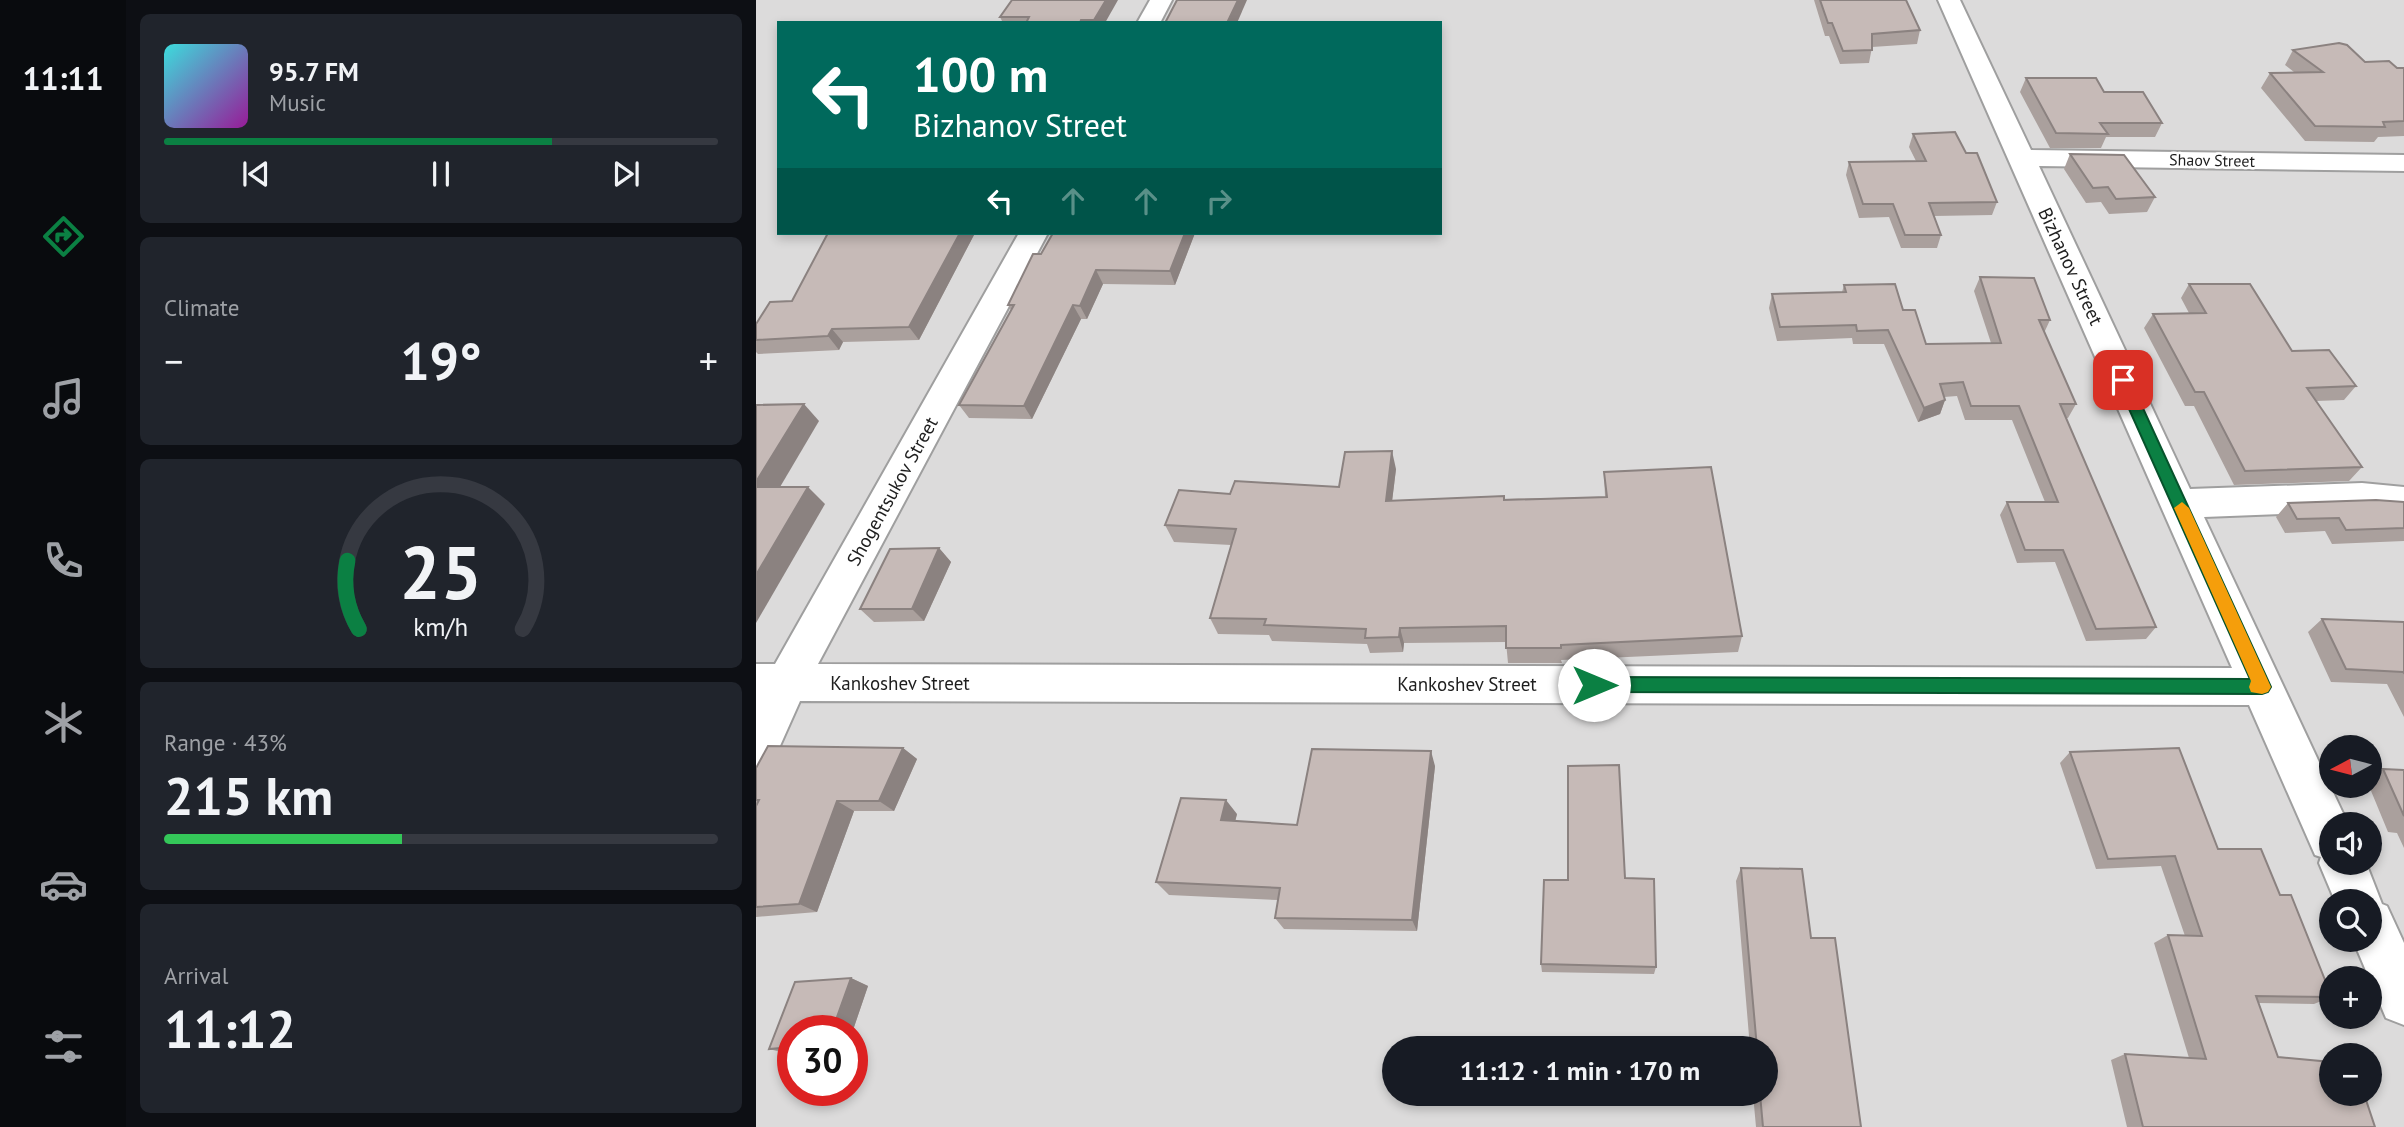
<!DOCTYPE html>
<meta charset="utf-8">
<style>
:root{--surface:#171b24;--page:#20242c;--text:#f1f3f6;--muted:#9ea1a6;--line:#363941;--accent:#0b8043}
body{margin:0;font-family:"PT Sans",sans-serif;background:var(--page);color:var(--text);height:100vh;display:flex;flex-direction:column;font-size:26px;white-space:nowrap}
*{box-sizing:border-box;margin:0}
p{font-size:23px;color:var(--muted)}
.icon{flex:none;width:38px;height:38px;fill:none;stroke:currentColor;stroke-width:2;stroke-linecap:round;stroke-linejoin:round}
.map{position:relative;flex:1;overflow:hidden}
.sheet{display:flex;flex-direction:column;gap:14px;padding:14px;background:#0d0f14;width:630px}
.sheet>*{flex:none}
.top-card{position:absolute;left:21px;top:21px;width:665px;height:214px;border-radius:0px;box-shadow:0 4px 10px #0003;background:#00695c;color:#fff;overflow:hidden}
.needle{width:46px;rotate:263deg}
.tools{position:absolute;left:1563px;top:735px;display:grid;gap:14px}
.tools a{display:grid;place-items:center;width:63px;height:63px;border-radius:50%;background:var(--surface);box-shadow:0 4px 10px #0003;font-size:35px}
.speed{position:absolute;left:21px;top:1015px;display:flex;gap:14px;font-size:35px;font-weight:700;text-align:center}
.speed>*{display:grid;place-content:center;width:91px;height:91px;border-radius:50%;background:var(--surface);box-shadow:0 4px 10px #0003;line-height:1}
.speed .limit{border:10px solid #d22;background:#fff;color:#111}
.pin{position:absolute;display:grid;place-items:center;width:60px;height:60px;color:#fff;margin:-30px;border-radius:14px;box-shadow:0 4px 10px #0006}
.me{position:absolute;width:77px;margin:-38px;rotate:90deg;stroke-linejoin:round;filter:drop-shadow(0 0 5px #0008)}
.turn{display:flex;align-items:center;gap:24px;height:147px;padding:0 21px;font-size:32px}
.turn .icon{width:91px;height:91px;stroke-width:2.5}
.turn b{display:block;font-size:49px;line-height:60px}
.lanes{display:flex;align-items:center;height:66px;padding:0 21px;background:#0003;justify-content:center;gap:35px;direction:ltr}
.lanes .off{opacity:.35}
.big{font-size:52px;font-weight:700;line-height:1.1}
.sheet .card{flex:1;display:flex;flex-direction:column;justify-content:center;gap:10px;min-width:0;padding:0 24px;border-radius:10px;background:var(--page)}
.sheet .dial{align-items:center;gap:0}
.dial svg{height:182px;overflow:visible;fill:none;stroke:var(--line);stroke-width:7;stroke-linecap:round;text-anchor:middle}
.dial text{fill:var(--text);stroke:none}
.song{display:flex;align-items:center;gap:21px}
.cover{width:84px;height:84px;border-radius:10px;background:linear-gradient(135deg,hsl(180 70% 55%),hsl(300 70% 35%))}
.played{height:7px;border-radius:4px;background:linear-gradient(90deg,var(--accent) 70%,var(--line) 70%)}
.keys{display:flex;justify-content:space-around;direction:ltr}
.heat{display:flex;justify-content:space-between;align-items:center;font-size:38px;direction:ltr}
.charge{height:10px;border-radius:5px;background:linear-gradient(90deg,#34c759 43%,var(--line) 0)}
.trip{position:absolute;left:626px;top:1036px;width:396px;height:70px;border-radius:35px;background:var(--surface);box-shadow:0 4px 10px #0003;font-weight:700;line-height:70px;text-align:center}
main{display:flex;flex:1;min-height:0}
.tabs{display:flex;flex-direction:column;width:126px;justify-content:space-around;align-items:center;background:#090b0e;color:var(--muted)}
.tabs .icon{width:49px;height:49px}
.tabs .active{color:var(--accent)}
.tabs b{font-size:32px;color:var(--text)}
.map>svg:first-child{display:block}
.residential{fill:#dcdbdb;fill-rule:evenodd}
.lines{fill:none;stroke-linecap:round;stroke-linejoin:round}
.minor-casing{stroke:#9f9f9f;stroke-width:4}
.minor{fill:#fff;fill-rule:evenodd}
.wall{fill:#aaa09d}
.shaded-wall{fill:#8b8280}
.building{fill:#c6bab7;stroke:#8b8280;stroke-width:2}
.route{fill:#0b8043;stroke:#07532c;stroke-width:2}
.slow{fill:#f59e0b}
.labels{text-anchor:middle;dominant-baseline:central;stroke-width:5;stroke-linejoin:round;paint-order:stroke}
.far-street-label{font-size:16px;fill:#1e1e1e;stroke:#fff}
.street-label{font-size:19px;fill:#1e1e1e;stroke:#fff}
</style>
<main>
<nav class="tabs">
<b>11:11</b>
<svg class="icon active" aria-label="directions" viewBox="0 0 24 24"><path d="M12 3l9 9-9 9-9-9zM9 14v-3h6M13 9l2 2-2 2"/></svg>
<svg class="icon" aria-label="music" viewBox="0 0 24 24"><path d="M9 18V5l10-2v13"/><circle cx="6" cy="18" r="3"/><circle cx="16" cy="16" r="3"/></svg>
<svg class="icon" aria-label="phone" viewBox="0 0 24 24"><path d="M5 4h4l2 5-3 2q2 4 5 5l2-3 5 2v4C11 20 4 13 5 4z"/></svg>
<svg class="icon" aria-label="climate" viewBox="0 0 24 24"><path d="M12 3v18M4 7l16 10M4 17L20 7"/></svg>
<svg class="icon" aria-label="car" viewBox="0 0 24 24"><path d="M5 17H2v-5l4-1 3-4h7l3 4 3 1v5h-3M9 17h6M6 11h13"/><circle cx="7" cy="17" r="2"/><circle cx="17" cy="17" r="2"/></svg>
<svg class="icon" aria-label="filters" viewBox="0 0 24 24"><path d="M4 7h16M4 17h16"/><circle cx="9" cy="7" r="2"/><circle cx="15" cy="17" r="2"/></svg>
</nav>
<section class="sheet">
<div class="card">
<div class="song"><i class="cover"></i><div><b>95.7 FM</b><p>Music</p></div></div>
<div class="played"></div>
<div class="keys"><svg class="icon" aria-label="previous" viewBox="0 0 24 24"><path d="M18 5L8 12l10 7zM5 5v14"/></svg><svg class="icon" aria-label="pause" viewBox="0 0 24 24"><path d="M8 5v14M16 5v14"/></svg><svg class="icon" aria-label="next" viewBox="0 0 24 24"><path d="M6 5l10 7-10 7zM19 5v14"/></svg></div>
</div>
<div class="card"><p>Climate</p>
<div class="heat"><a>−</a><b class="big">19°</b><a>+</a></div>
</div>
<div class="card dial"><svg viewBox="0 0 100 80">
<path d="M14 69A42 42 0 1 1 86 69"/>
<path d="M14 69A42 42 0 0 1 9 39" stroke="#0b8043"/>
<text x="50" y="56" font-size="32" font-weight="700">25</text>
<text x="50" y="72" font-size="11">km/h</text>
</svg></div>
<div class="card"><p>Range · 43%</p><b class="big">215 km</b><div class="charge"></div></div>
<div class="card"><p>Arrival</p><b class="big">11:12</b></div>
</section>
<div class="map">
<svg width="1648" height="1127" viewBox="0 0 1648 1127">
<rect width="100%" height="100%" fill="#efe9e4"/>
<path class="residential" d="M0,0H1648V1127H0ZM23,23H684V233H23ZM1575,747H1614V786H1575ZM1575,824H1614V863H1575ZM1575,901H1614V940H1575ZM1575,978H1614V1017H1575ZM37,1031H96V1090H37ZM639,1048H1010V1094H639ZM1575,1055H1614V1094H1575Z"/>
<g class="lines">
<g class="minor-casing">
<g id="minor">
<path d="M394,0H416L404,23H381Z"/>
<path d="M1182,0H1204L1275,150L1648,155V171L1283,166L1434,489L1606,483L1648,487V515L1606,511L1448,517L1592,824H1575V863H1610L1626,904L1631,906L1648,943V1025L1630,1018L1597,940H1614V901H1579L1563,863L1565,857L1559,855L1493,705L44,701L15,766L0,772V664H19L263,233H292L62,664L1476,668Z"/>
</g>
</g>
<use href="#minor" class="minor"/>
</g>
<g class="wall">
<path d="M256,0L349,23H247L244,17Z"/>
<path d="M1058,0H1150L1164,30L1161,44L1116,47L1113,63L1084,64L1073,36H1069Z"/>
<path d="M1537,50L1641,68H1648V136L1622,137L1618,142L1549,141L1505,88L1514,73L1538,72L1529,65Z"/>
<path d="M1270,78L1348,92L1406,123L1399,137H1350L1345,148H1294L1264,92Z"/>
<path d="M1157,134L1210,153L1241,202L1236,215L1178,216L1185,235L1181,248H1145L1133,217L1103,218L1090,175L1093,162L1160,161L1153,147Z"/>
<path d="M1314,154L1399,197L1391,212L1353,214L1345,202L1330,203L1308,169Z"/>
<path d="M72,233H219L163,340L87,342L83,350L2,354L0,352V324L36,301Z"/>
<path d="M439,233L419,285L347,284L331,319H325L276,419L213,418L203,405L255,310L252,305L285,254Z"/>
<path d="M1224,277L1294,320L1288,333L1320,404L1312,418H1310L1400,627L1390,639L1330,641L1299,562L1261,563L1244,515L1251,502H1289L1256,420H1209L1201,396L1188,397L1189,400L1184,414L1162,422L1128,344H1097L1096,338L1021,341L1013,308L1016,294L1086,292L1088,285L1147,310L1170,344L1235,343L1218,291Z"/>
<path d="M1433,284L1536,351L1600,386L1588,400L1560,401L1606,467L1593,481L1478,485L1438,406H1429L1388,328L1397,314L1433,313L1425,298Z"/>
<path d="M640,469L636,501L849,497L848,472L986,636L982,652L805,660L806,663H752L750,642L648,643L647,652L614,653L611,644L516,641L513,635L462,634L454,618L475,545L418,542L409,525L474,494L583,487Z"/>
<path d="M1648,502V541L1576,544L1569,531L1529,533L1520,517L1532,503Z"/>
<path d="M183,548L195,562L168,621L118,622L104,609Z"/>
<path d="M1566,619L1648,622V717L1631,684L1575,682L1552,632Z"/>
<path d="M147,748L161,759L138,811H98L61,912L0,917V768Z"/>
<path d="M1314,752L1462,849L1524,895L1575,997L1558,1004L1503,1003L1522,1057L1619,1127H1371L1355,1060L1369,1054L1433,1058L1398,943L1412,935L1429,936L1405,866L1340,869L1304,763Z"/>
<path d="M679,766L661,931L528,929L519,918L522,900L413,895L400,882L481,814L479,821L541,825Z"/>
<path d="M1627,769L1648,770V848L1641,833L1632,832L1613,786L1614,778Z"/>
<path d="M985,868L1055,938L1105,1127H1000L997,1094H1010V1048H994L980,881Z"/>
<path d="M869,878L900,967L898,974L786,972L785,964L812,880Z"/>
<path d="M95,978L112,986L96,1033V1031H37V1054H33L13,1049L39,982Z"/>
</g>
<g class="shaded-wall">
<path d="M350,0H362L349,23H339L338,20Z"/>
<path d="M482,0H491L481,23H471Z"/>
<path d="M204,233H219L163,340L153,327Z"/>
<path d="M429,233H439L419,285L414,271Z"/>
<path d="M340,270L347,284L331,319L324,306Z"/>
<path d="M317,305L325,319L276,419L268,406Z"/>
<path d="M76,329L87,342L83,350L72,336Z"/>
<path d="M1189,400L1184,414L1162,422L1168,408Z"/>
<path d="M48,404L63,421L14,504L0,490V482Z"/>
<path d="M636,451L640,469L634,518L630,501Z"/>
<path d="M52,487L69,504L0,623V575Z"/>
<path d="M183,548L195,562L168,621L156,609Z"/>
<path d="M644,628L648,643L647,652L643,637Z"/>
<path d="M147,748L161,759L138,811L123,801Z"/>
<path d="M675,751L679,766L661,931L656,920Z"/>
<path d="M470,800L481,814L476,834L465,820Z"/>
<path d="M81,801L98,811L61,912L43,904Z"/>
<path d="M95,978L112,986L96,1033V1031H76Z"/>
</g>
<g class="building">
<path d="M256,0H350L338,20H325L324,23H270L273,17H244Z"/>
<path d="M421,0H482L471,23H409Z"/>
<path d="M1064,0H1150L1164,30L1116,34V50L1087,51L1076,23H1072Z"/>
<path d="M1583,43L1591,45L1609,62L1633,61L1641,68H1648V121L1627,122L1629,127L1559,126L1514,73L1567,72L1537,50Z"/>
<path d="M1270,78H1340L1348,92H1387L1406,123H1344L1352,134L1300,133Z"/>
<path d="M1199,132L1210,153H1221L1241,202L1173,203L1185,235H1149L1137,204H1107L1093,162L1170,161L1157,134Z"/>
<path d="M1314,154L1368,155L1399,197L1360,199L1352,187L1337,188Z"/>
<path d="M72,233H204L153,327L76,329L72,336L0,340V324L14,302L36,301Z"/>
<path d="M297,233H429L414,271L340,270L324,306L317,305L268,406L203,405L258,305H252L277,254H285Z"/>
<path d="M1224,277L1278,278L1294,320H1283L1320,404H1304L1400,627L1340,629L1307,550H1269L1251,502H1302L1263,406H1215L1207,382L1184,384L1189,400L1168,408L1132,330L1101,331L1100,325L1024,327L1016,294L1090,292L1088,285L1139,284L1147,310H1159L1170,344L1245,343Z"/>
<path d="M1433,284H1494L1536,351L1573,350L1600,386L1551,388L1606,467L1489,471L1448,392H1439L1397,314L1450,313Z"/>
<path d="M48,404L0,482V405Z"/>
<path d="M636,451L630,501L748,496V500L851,497L848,472L955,467L986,636L805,645V648H750V626L644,628L643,637L609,638L610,629L508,625L510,619L454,618L480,529L409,525L423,490L474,494L479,481L583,487L589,452Z"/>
<path d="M0,487H52L0,575Z"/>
<path d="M1620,500L1648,502V528L1590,530L1583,518L1541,519L1532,503Z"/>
<path d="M183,548L156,609H104L134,549Z"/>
<path d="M1566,619L1648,622V673L1647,672L1590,669Z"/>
<path d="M12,746L147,748L123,801H81L43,904L0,907V806L3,800H0V768Z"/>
<path d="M1423,748L1462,849H1505L1524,895H1535L1575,995V997L1500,996L1522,1057L1575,1062V1094H1608L1619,1127H1387L1369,1054L1450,1059L1412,935L1446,936L1419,856L1352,859L1314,752Z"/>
<path d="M556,749L675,751L656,920L519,918L524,888L400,882L425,798L470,800L465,820L541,825Z"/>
<path d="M863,765L869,878L898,879L900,967L785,964L788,880H812V766Z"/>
<path d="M1627,769L1648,770V816Z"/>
<path d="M985,868L1046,869L1055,938H1079L1105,1127H1007L1004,1094H1010V1048H1001Z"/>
<path d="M95,978L76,1031H37V1047L13,1049L39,982Z"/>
</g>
<path class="route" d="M1367,376L1374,380L1515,687L1512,692L1506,694L838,692L832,690L829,685L832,679L838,677L1494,679L1360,380Z"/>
<path class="slow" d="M1426,502L1433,508L1515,687L1512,692L1506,694L1495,692L1493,687L1495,681L1418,508Z"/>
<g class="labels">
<g class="far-street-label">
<text transform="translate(1456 160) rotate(1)">Shaov Street</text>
</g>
<g class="street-label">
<text transform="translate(1315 266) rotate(65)">Bizhanov Street</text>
<text transform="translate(136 491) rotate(-61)">Shogentsukov Street</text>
<text x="144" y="683">Kankoshev Street</text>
<text x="711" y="684">Kankoshev Street</text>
</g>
</g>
</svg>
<div class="tools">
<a><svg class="needle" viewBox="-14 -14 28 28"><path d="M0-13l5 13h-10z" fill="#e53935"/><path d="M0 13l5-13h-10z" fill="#9ea1a6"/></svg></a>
<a><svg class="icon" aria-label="sound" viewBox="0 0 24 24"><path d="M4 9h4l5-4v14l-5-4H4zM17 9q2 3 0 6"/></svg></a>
<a><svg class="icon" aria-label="search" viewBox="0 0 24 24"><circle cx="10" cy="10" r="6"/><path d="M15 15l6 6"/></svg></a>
<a>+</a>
<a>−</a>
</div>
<div class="speed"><div class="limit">30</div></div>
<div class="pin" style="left:1367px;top:380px;background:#d93025"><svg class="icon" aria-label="arrive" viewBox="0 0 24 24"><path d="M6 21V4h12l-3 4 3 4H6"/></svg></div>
<svg class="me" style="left:838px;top:685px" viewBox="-20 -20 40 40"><circle r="19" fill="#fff"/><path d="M0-13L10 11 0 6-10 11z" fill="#0b8043"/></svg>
<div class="trip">11:12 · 1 min · 170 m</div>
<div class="top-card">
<div class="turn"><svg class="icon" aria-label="left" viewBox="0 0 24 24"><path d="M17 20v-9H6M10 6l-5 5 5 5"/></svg><div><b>100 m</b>Bizhanov Street</div></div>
<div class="lanes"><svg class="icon" aria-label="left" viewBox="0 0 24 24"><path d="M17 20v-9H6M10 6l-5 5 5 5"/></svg><svg class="icon off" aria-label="ahead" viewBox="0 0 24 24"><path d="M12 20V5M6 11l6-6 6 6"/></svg><svg class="icon off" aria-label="ahead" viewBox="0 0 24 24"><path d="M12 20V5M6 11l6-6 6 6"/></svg><svg class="icon off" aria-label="right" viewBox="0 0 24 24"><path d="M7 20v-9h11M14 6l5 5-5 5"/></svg></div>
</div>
</div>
</main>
